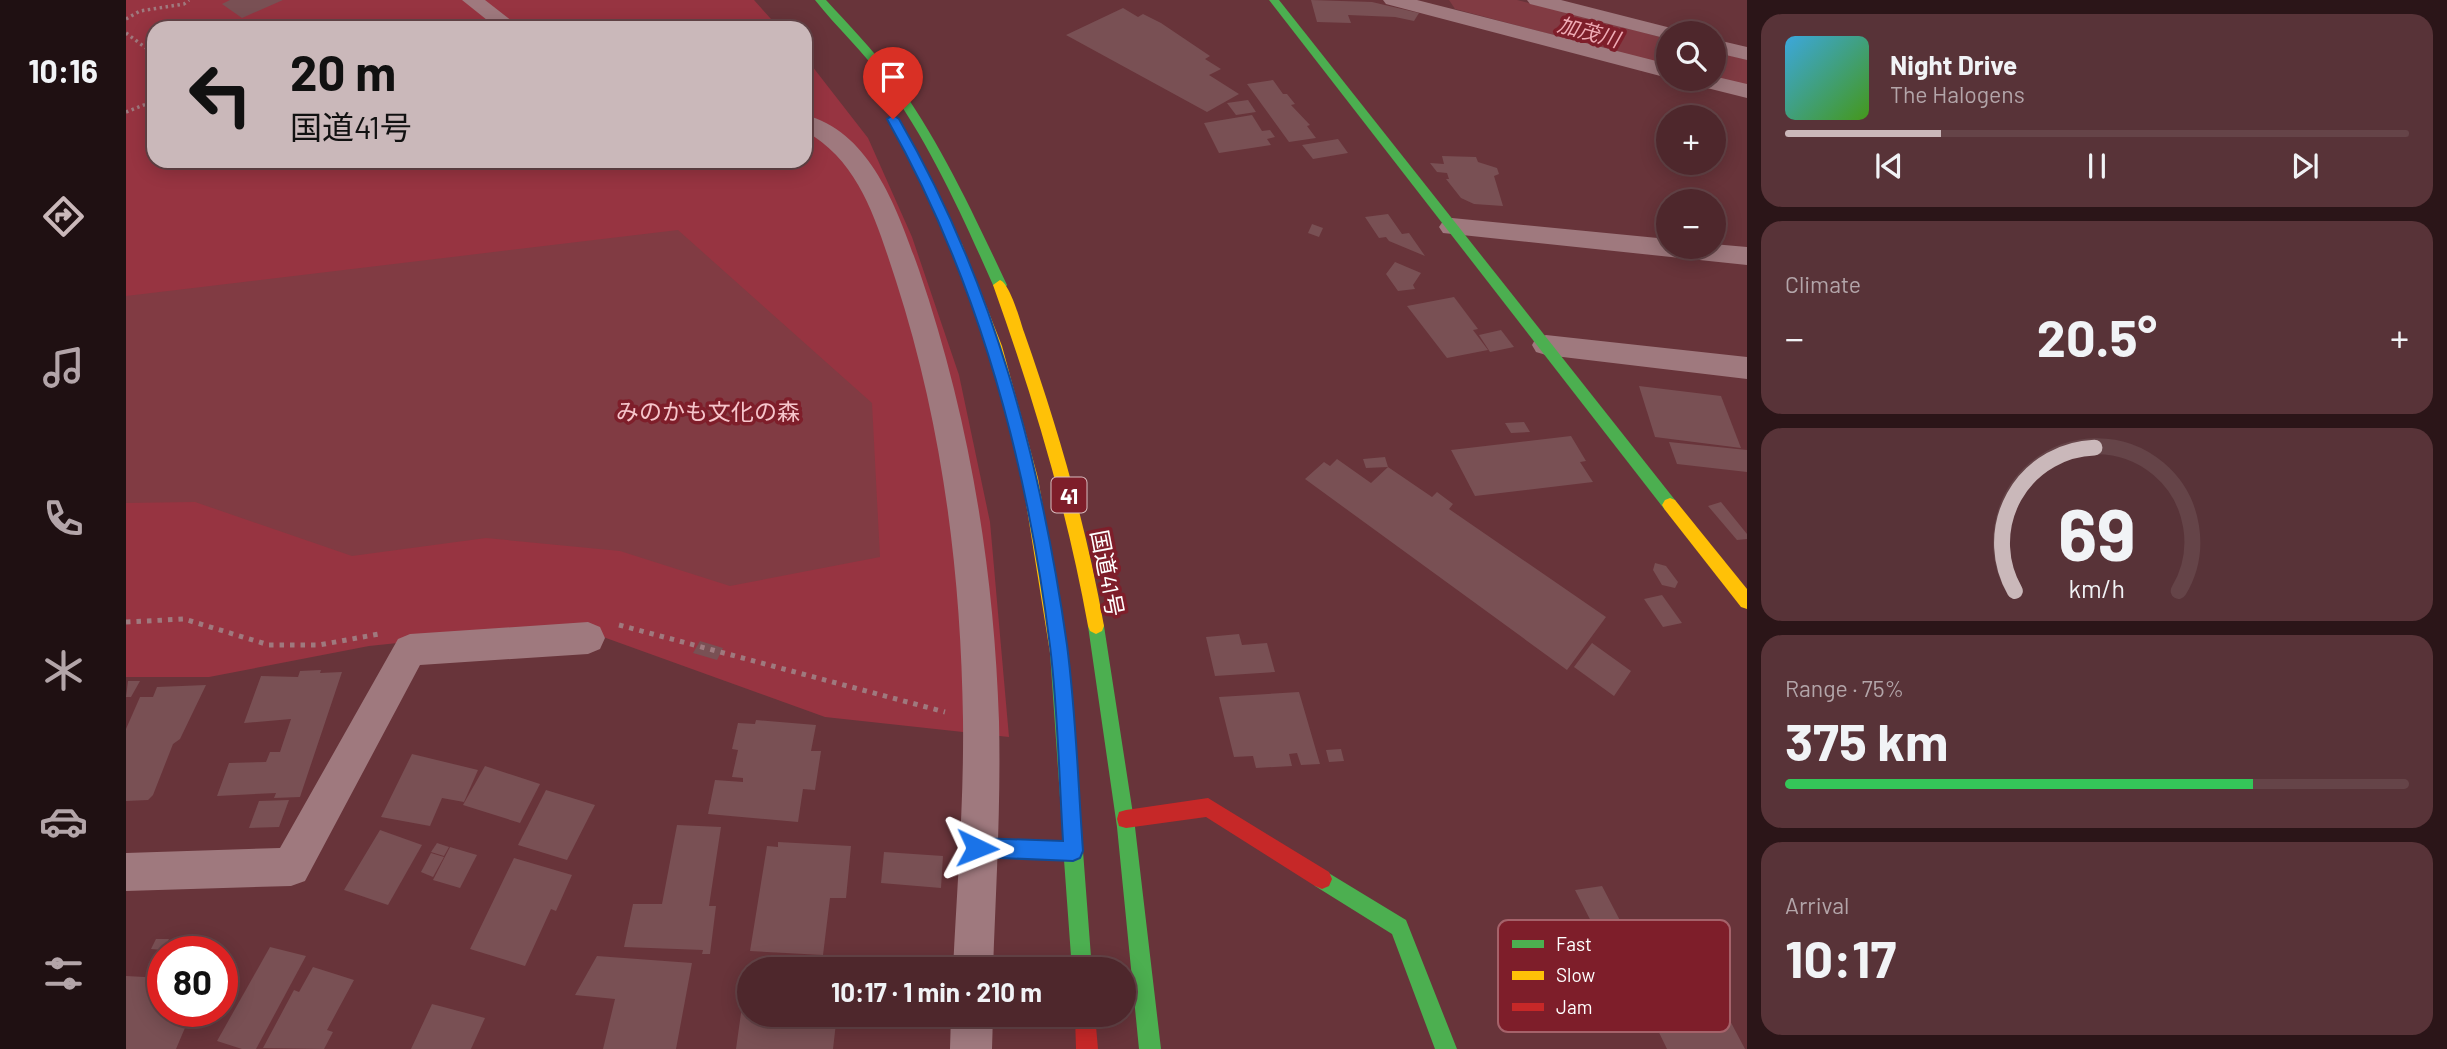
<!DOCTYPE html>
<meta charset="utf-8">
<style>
:root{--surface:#4e272c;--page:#583338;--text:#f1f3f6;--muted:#b3a5a9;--line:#654448;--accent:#cab8ba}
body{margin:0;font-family:Barlow,"Noto Sans JP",sans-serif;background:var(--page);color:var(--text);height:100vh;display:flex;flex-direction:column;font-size:26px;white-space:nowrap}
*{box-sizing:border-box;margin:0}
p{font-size:23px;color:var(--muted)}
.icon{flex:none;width:38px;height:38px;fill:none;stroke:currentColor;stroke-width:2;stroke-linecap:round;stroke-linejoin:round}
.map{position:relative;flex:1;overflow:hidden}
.details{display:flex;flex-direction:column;gap:14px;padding:14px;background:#2b1518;width:700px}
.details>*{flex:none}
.banner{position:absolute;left:21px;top:21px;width:665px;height:147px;border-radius:21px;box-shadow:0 4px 18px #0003,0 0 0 2px var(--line);background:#cab8ba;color:#111;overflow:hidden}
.buttons{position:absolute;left:1530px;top:21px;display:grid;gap:14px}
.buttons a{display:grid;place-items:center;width:70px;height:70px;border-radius:50%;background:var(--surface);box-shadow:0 4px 18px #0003,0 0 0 2px var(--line);font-size:35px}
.speed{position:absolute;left:21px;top:936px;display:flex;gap:14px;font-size:35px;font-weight:700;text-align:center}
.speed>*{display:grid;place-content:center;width:91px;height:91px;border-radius:50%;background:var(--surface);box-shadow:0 4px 18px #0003,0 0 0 2px var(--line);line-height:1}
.speed .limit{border:10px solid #d22;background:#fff;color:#111}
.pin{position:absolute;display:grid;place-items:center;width:60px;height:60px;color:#fff;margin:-72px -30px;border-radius:50% 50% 50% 0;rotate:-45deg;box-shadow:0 0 7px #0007}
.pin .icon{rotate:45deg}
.me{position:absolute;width:77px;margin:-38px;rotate:92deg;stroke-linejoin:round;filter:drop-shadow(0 0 5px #0008)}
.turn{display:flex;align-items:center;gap:24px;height:147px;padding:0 28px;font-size:32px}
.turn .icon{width:91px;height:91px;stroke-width:2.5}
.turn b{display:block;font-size:49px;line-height:60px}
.big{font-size:52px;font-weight:700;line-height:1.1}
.details .tile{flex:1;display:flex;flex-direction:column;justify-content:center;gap:10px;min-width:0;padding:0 24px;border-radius:21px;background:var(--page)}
.details .dial{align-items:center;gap:0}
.dial svg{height:182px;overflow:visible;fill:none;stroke:var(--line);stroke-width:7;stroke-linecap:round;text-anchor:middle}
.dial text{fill:var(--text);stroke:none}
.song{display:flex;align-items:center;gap:21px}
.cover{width:84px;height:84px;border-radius:10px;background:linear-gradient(135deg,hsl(200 70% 55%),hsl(100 70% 35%))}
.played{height:7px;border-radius:4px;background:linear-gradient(90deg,var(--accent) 25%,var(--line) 25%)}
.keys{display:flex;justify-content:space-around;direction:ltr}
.heat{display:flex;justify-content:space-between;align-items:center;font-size:38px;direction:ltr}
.charge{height:10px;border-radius:5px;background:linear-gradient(90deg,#34c759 75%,var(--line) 0)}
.trip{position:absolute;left:611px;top:957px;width:399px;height:70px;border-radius:35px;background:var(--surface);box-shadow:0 4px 18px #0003,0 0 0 2px var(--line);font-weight:700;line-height:70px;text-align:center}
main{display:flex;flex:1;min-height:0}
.dock{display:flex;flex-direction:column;width:126px;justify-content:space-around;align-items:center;background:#1f1012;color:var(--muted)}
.dock .icon{width:49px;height:49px}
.dock .current{color:var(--accent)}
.dock b{font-size:32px;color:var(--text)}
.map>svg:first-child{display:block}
.green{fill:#973441}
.water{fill:#813b43}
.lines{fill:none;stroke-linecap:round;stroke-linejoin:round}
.river{fill:#813b43;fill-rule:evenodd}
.building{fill:#795054}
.path-far1{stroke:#9f797e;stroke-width:3.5;stroke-dasharray:2.5 3.5;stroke-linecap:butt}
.path{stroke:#9f797e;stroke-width:5;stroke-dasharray:4.5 6;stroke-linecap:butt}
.street{fill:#9f797e;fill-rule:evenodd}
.fast{fill:#4caf50;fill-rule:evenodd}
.slow{fill:#ffc107;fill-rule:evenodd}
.jam{fill:#c62828;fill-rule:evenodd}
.route{fill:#1a73e8;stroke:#114b97;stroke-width:2}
.labels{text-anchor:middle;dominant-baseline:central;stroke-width:7;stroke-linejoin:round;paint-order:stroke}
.far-water-label{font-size:21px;font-style:italic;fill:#f0acb6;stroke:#7e1e2a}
.shield{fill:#7e1e2a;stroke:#d8bcbf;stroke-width:2}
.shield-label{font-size:21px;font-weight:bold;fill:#fff}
.park-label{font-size:23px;fill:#f6c5cb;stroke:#7e1e2a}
.street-label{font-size:23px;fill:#fff;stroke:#7e1e2a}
.key{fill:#7e1e2a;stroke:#a5626a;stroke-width:2}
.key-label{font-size:19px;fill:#fff}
</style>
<main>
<nav class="dock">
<b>10:16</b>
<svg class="icon current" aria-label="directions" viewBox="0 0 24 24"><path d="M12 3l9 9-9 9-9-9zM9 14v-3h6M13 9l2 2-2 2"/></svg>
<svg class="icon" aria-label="music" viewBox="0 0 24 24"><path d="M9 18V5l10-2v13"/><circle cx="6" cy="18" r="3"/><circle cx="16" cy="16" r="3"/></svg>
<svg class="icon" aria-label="phone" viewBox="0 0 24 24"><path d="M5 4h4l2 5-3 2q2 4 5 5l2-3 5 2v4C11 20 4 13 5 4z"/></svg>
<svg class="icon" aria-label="climate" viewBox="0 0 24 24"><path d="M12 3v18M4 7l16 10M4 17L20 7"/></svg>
<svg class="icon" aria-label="car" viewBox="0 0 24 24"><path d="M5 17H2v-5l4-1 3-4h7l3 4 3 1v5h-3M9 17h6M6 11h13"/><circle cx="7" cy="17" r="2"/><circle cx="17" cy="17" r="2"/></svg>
<svg class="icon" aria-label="filters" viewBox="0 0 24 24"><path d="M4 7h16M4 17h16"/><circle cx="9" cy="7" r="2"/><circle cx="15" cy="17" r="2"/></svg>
</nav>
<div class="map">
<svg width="1621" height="1049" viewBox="0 0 1621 1049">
<rect width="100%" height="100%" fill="#68343a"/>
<path class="green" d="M0,0H628L653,28H28V161H679V57L742,138L786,237L833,375L864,522L883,737L699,717L444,625L243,646L83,677H0Z"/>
<path class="water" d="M552,230L746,403L754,557L604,586L494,551L360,538L226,556L69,502L0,503V296Z"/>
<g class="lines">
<g class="river">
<path d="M1323,0H1391L1542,39V65L1329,9Z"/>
<path d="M1587,51L1621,60V86L1587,77Z"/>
</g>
</g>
<g class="building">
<path d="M104,0H157L116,18L96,4Z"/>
<path d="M1185,0L1246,2L1293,13L1288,21L1269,17L1222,15L1225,23L1191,22Z"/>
<path d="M997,8L1012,17L1017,14L1035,23L1084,56L1079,59L1095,69L1083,75L1113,94L1081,112L940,35Z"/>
<path d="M1147,80L1157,94H1161L1169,104L1165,105L1184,125L1181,126L1190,138L1163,142L1121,84Z"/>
<path d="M1122,100L1130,112L1110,115L1101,103Z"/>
<path d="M1126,115L1136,131L1144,130L1149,137L1141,139L1145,145L1093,153L1078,123Z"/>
<path d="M1212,139L1222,153L1187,159L1176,145Z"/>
<path d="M1316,156L1350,157L1352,162L1371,168L1373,174L1368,176L1377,206L1348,204L1335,198L1320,179H1323L1321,173L1311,172L1304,163L1318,164Z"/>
<path d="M1262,214L1276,234L1283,233L1299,256L1263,241L1260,237L1253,238L1239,217Z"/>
<path d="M1186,224L1197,228L1193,237L1182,233Z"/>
<path d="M1269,262L1295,273L1287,285L1289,289L1272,291L1260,274Z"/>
<path d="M1328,297L1352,329L1347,330L1362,350L1321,358L1281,306Z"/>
<path d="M1375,330L1388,347L1364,352L1353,335Z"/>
<path d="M1513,386L1595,396L1615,448L1529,437Z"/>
<path d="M1398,422L1404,432L1385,433L1379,423Z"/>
<path d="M1445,436L1460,461L1454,462L1467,482L1349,496L1325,450Z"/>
<path d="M1543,442L1621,450V472L1551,464Z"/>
<path d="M1259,457L1262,467L1306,497L1311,492L1327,504L1323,509L1480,617L1441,670L1179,479L1198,462L1204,466L1211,459L1245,483L1262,467L1240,468L1237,459Z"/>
<path d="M1595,502L1621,534V539L1611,540L1582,506Z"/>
<path d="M1529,563L1540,566L1552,582L1549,588L1536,585L1527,570Z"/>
<path d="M1536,595L1556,623L1537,627L1518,599Z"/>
<path d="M1113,634L1116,645L1141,643L1149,672L1089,676L1080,637Z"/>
<path d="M574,641L597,648L591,660L567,653Z"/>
<path d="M1466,643L1505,671L1488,696L1448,667Z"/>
<path d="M195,670L194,673L216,672L174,797L148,798L150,793L91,796L103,763L140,762L144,752H154L165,719L118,723L135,676L172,677L174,671Z"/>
<path d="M2,681H14L5,697H0Z"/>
<path d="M80,685L54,739L47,744L27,795L22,800L0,801V729L14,697H27L31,687Z"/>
<path d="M1173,692L1194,764L1175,765L1171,753L1163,754L1166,766L1130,768L1127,756L1108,757L1093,697Z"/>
<path d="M630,720L690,725L685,751H695L689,790L677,789L672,822L582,814L589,780L617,782V778L606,777L612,750L606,749L612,723L629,724Z"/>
<path d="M1215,749L1218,761L1203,762L1200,750Z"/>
<path d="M286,754L352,770L338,802L316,798L304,826L255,817Z"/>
<path d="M359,766L414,784L394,823L337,805Z"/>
<path d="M420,790L469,805L441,860L392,845Z"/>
<path d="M163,800L153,827L123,828L133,801Z"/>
<path d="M551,825L595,827L583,906H590L584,954H576L577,950L498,947L507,904H536Z"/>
<path d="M254,830L296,845L262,905L218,890Z"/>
<path d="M652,842L725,846L720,898H704L697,955L624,951L641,846L652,847Z"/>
<path d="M311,843L323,847L318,856L305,852Z"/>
<path d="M324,847L351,855L334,888L307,880Z"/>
<path d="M758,852L817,856L815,888L755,883Z"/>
<path d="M305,853L318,857L307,877L295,872Z"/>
<path d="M388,858L446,875L430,911L425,909L399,966L344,949Z"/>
<path d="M1476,886L1500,932L1549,924L1575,972L1565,973L1571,985L1584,983L1619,1049H1541L1509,983L1504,984L1480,935L1473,937L1449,890Z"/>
<path d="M30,939H43L38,950L25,949Z"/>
<path d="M144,947L180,956L130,1049H116L91,1041Z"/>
<path d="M471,956L566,963L550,1049H477L489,999L449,995Z"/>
<path d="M187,967L228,980L201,1030L207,1032L198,1049L137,1048L168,990L173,992Z"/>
<path d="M0,976L37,978V1012H53L48,1022L61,1023L50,1049H0Z"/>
<path d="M306,1004L359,1018L345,1049H285Z"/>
<path d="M616,1006L623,1007V1015L704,1016V1022L710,1023L707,1049H610Z"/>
</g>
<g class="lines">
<g class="path-far1">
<path d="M0,19L14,11L58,4L63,0"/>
<path d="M0,33L28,54"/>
<path d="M0,112L28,101"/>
</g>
<g class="path">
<path d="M0,622L58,619L143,645H193L253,634"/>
<path d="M493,625L819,712"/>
</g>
<g class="street">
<path d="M336,0H359L395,28H371Z"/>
<path d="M1257,0H1291L1542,64V78L1260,4Z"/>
<path d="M1401,0H1435L1549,29L1553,33H1542V39L1404,4Z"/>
<path d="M1587,39L1621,47V60L1587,52Z"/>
<path d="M1587,76L1621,84V98L1565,84L1562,79H1587Z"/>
<path d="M679,115C746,132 772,212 793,270C843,416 868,568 873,721C875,804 870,887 867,970H827C831,887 838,803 837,720C835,572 816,423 770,281C751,224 735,162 679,131Z"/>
<path d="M1326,218L1542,239V247H1587V244L1621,247V265L1317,233L1313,227L1317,221Z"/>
<path d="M1420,335L1621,357V379L1420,355L1410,352L1406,345L1410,338Z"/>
<path d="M462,622L474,627L479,638L474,649L462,654L294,665L179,881L165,886L0,891V853L154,848L272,639L284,634Z"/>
<path d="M825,1015H867L866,1049H824Z"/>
</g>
<g class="fast">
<path d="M689,0H700C723,25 747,50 767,77C814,141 847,213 881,285L879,288H869L867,285C836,215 804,144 759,82C738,52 711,28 689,0Z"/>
<path d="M1143,0H1153L1549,500L1552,505L1549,510H1539Z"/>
<path d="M970,618L976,621L978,626L1009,827L1035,1049H1013L991,827L962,626L964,621Z"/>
<path d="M933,645L939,647L942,653L966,970H946L938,860L851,858L844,855L841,848L844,841L851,838L937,841L924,653L927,647Z"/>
<path d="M1196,869L1280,920L1331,1049H1309L1266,934L1189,886L1186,879L1189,872Z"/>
</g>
<g class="slow">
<path d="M830,240L836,244L876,346L912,478L942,653L939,659L933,661L927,659L924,653L896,478L862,346L824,244Z"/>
<path d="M874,280C884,284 894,320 898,332C932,428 960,525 978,626L976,631L970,634L964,631L962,626C941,509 907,397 867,285Z"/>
<path d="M1544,498L1549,500L1621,589V609L1615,607L1539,510L1536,505L1539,500Z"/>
</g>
<g class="jam">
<path d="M1082,798L1203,872L1206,879L1203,886L1196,889L1189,886L1080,817L1000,828L993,826L991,819L993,812L1000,810Z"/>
<path d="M949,1015H969L972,1049H950Z"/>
</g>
</g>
<path class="route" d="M767,115L773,119C867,281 915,461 941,645C950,713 952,783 957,851L954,858L947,861L851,857L844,855L841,848L844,841L851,838L937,841C933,776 932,710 924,646C901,462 853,281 761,119Z"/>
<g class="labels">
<g class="far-water-label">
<text transform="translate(1463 31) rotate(15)">加茂川</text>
</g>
<rect class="shield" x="925.5" y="477.5" width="35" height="35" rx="5"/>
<g class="shield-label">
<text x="943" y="495">41</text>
</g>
<g class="park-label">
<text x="582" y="411">みのかも文化の森</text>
</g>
<g class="street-label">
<text transform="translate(982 573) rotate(79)">国道41号</text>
</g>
</g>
<rect x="1372" y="920" width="232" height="112" rx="10" class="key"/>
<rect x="1386" y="940" width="32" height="8" fill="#4caf50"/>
<rect x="1386" y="971" width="32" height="9" fill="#ffc107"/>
<rect x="1386" y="1003" width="32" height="8" fill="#c62828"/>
<g class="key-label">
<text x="1430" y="951">Fast</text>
<text x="1430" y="982">Slow</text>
<text x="1430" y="1014">Jam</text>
</g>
</svg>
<div class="buttons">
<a><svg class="icon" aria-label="search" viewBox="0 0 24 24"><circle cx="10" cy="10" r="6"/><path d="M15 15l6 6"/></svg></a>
<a>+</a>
<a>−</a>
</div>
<div class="speed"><div class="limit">80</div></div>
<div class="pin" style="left:767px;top:119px;background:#d93025"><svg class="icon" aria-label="arrive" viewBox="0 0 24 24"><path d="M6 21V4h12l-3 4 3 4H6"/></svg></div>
<svg class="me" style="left:851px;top:848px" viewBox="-20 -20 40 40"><path d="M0-17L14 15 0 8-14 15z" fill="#1a73e8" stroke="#fff" stroke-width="4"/></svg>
<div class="trip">10:17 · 1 min · 210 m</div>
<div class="banner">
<div class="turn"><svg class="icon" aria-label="left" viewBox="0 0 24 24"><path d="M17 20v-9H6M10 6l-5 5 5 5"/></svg><div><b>20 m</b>国道41号</div></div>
</div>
</div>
<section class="details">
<div class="tile">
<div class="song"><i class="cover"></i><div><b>Night Drive</b><p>The Halogens</p></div></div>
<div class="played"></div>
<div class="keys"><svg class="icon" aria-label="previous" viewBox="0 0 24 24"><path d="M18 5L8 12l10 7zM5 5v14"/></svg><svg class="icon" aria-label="pause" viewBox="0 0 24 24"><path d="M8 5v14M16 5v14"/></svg><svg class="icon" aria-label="next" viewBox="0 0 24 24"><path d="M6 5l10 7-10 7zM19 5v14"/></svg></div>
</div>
<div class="tile"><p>Climate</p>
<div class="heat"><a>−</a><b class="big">20.5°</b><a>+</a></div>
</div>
<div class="tile dial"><svg viewBox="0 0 100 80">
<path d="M14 69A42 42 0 1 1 86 69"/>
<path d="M14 69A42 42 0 0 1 49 6" stroke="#cab8ba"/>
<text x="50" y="56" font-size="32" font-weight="700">69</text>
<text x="50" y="72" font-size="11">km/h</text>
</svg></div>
<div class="tile"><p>Range · 75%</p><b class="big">375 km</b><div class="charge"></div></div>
<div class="tile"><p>Arrival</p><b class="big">10:17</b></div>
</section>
</main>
